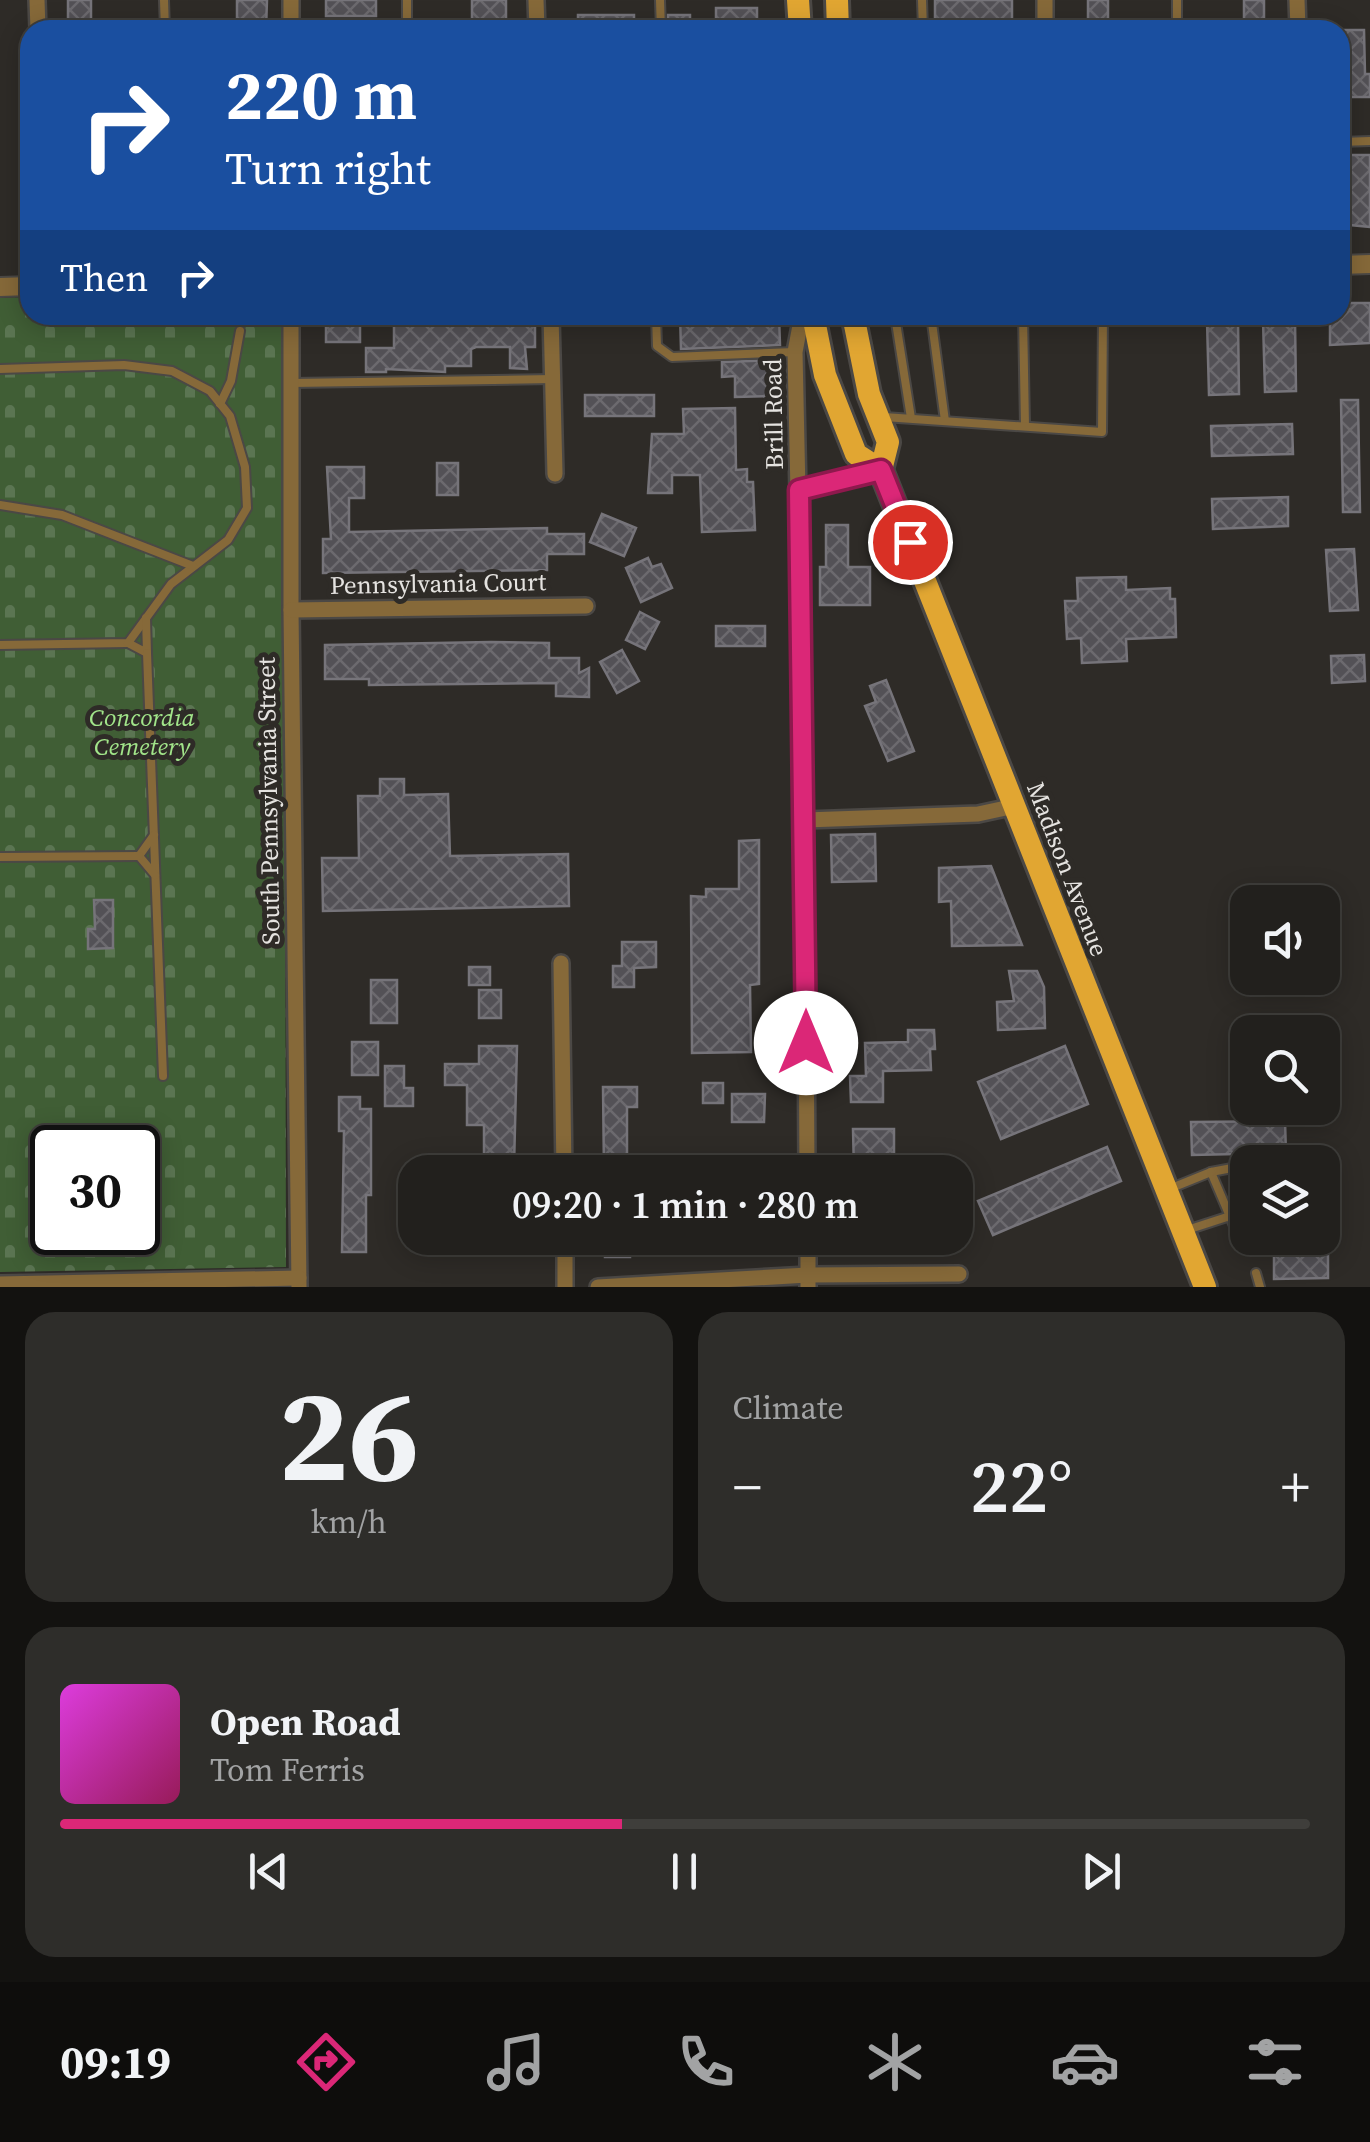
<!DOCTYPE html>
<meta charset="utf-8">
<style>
:root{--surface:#22201d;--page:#2e2d2a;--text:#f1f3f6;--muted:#a2a3a4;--line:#3f3e3b;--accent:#db2777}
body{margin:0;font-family:"Source Serif 4",serif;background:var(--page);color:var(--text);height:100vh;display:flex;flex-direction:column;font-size:38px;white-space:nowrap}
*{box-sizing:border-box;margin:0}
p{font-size:32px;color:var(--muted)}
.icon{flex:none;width:55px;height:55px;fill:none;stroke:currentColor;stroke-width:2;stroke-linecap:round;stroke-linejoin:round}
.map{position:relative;height:1287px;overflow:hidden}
.panel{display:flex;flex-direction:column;gap:25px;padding:25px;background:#131210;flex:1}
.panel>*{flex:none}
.guide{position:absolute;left:20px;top:20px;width:1330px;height:305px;border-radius:30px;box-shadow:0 5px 25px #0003,0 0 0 2px var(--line);background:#1a4fa0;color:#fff;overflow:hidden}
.tools{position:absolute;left:1230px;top:885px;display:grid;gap:20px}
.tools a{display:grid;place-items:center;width:110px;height:110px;border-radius:20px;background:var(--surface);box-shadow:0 5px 25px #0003,0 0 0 2px var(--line);font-size:50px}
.speed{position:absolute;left:30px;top:1125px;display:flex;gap:20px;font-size:50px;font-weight:700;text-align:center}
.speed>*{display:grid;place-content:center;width:130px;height:130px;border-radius:50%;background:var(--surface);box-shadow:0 5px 25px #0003,0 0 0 2px var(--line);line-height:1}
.speed .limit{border:5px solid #111;border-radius:15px;background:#fff;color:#111}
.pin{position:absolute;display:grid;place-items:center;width:85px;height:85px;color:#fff;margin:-42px;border:5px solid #fff;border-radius:50%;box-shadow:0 2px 10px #0007}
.me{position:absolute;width:110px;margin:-55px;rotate:0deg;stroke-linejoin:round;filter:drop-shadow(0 0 8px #0008)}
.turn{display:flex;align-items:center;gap:35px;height:210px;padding:0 40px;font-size:45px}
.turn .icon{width:130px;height:130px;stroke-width:2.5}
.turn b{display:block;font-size:70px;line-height:85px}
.then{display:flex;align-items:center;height:95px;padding:0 40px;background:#0003;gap:20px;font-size:38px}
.big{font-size:75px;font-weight:600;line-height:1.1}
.panel .card{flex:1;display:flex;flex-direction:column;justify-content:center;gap:15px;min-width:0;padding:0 35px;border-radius:30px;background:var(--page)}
.panel .dial{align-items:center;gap:0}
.dial b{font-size:130px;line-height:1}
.song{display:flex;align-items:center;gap:30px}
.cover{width:120px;height:120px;border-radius:15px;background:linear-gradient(135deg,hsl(300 70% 55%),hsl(330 70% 35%))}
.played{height:10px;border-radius:5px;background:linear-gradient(90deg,var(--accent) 45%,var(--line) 45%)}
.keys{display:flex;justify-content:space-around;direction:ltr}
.heat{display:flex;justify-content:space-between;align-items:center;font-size:55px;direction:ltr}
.panel .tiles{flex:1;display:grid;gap:25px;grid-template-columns:1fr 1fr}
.card:last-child{grid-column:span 2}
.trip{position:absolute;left:398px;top:1155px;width:575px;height:100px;border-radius:30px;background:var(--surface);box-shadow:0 5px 25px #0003,0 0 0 2px var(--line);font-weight:600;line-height:100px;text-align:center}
.dock{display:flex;height:160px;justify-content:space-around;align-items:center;background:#0e0d0c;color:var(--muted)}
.dock .icon{width:70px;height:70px}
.dock .selected{color:var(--accent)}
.dock b{font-size:45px;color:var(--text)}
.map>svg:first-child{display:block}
.cemetery{fill:url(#cemetery-stones);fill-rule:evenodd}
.building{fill:url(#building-cross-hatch);stroke:#76747a;stroke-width:2.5}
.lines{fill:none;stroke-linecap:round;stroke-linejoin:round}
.service-casing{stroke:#4b4845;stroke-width:12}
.minor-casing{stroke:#4b4845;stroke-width:20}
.tertiary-casing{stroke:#4b4845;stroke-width:22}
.primary-casing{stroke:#4b4845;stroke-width:28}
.service{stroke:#866939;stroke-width:8}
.minor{stroke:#866939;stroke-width:15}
.tertiary{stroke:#866939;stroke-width:18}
.primary{stroke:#e1a632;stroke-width:22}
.route-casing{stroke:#8e194d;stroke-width:25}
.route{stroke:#db2777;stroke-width:18}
.labels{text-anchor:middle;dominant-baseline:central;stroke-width:10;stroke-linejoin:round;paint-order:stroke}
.street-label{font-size:25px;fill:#e5e3e0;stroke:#2e2b27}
.park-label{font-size:25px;font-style:italic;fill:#a2e58a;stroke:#2e2b27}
</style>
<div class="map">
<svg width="1370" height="1287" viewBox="0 0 1370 1287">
<defs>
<pattern id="cemetery-stones" width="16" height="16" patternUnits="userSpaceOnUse" patternTransform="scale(2.5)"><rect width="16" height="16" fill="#405e35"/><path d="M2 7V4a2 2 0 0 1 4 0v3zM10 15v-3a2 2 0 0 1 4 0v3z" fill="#5b7552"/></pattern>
<pattern id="building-cross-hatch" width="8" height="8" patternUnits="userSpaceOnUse" patternTransform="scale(2.5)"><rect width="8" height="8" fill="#535156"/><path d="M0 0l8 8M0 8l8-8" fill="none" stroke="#6c6a6e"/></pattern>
</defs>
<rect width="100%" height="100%" fill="#2e2b27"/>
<path class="cemetery" d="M30,297V315H284L286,1267L0,1272V298ZM52,1148H138V1232H52Z"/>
<g class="building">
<rect x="68" y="0" width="23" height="30"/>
<path d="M237,0H267L266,30H237Z"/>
<rect x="326" y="0" width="50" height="16"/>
<rect x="472" y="0" width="34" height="30"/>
<rect x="935" y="0" width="77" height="30"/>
<rect x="1088" y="0" width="20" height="21"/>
<rect x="1244" y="0" width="20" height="30"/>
<rect x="716" y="8" width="41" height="22"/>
<rect x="578" y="15" width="56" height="15"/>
<rect x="668" y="15" width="22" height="15"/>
<path d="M1340,30H1364L1365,74H1370V97H1340Z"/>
<path d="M1340,155H1370V227L1340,224Z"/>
<path d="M1340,303H1370V343L1330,345V315H1340Z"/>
<path d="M394,315H535V347H525L527,369L510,368V347H476L471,349V366H445V372L386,369V372H366V348H394Z"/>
<path d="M680,315H779L780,345L681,349Z"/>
<rect x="326" y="316" width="34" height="26"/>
<path d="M1295,319L1296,391L1265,392L1263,320Z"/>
<path d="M1238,320L1239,394L1209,395L1207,321Z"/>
<path d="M779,360L781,396L735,397V376L722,377V362Z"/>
<rect x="585" y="395" width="69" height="21"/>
<path d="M1341,400H1358L1360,512H1343Z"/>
<path d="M735,408L736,470L747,469V482H753L755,530L702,532L700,475H672V493H648L652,434H684L683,409Z"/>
<path d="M1292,424L1293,454L1212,456L1211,426Z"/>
<rect x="437" y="463" width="21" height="32"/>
<path d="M327,467H364V498H349V532L547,528V534H584V554H547V570L323,573V539H331Z"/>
<path d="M1288,497V526L1213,529L1212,499Z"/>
<path d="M602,514L636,528L624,556L590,542Z"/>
<path d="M826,525H848V567H870V605H820V567H826Z"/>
<path d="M1354,549L1358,610L1330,611L1326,550Z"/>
<path d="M648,558L652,567L661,564L672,588L641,602L626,568Z"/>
<path d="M1126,577V590L1170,588V599H1175L1176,637L1126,639L1127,661L1082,663L1081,638L1067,639L1065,601H1078L1077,578Z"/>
<path d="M640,612L659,622L645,649L626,640Z"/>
<rect x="716" y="626" width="49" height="20"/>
<path d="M491,642L549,643V658H579V673L589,668V697L556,696V683L369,685V679H325V645Z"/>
<path d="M622,650L639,681L617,693L600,662Z"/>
<path d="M1364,655L1365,681L1332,683L1331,656Z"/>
<path d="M886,680L914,751L888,761L865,706L876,702L870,686Z"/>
<path d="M380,779H404V795L448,794L450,856L568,854L569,906L323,911L322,858H359L358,796H380Z"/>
<path d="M875,834L876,881L832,882L831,835Z"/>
<path d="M759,840V984L750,985L751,1052L692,1053L691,896L706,897V889H739V841Z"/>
<path d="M991,866L1022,945L952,946L951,901L939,902V868Z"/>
<path d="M94,900H113V948L88,949V929H95Z"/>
<path d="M622,942H656V967L634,968V987H613V966H622Z"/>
<rect x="469" y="967" width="21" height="18"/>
<path d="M1009,971H1037L1044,987L1045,1028L998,1030L997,1002L1014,1001Z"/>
<rect x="371" y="980" width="26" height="43"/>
<rect x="479" y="990" width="22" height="28"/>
<path d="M908,1030H934L935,1049H930L931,1070L883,1071V1102H851L850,1076H866L865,1043L908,1042Z"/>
<rect x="352" y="1042" width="26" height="33"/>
<path d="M479,1046H517L514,1167H484V1125H467V1085H445V1064H479Z"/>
<path d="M1065,1046L1088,1104L1001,1139L978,1082Z"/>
<path d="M385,1066H404V1088H413V1106H385Z"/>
<rect x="703" y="1083" width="20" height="20"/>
<path d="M603,1087H637V1107H627V1172H604Z"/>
<path d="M732,1094H765L764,1122H732Z"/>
<path d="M339,1097H360V1109H371V1195H366V1252H342L344,1131H339Z"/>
<path d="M1285,1121L1286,1153L1192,1155L1191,1122Z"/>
<path d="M853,1129H894V1172H854Z"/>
<path d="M1107,1147L1121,1181L993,1235L978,1201Z"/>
<rect x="740" y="1159" width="39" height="13"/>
<rect x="605" y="1238" width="25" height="19"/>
<path d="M659,1238H754V1252L659,1250Z"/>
<path d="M1328,1251V1278L1274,1279V1253Z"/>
</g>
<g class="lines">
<g class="service-casing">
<g id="service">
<path d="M164,0L165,30"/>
<path d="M407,0V30"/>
<path d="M660,0L661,30"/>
<path d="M922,0L923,30"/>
<path d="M1177,0V30"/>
<path d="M1340,142L1370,141"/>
<path d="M656,315L657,346L672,357L795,352"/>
<path d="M900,315L895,316L911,418"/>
<path d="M931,315L945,421"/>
<path d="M1023,315L1025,426"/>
<path d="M0,369L124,365L172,371L210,391L230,416L245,467L247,508L228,540L171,584L128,643L0,645"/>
<path d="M292,383L553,379"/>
<path d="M220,404L231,381L240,331"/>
<path d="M884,417L1102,432L1103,315"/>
<path d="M0,505L62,515L193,566"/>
<path d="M128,643L147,653L146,618"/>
<path d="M147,653L163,1076"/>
<path d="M154,835L139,856L155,875"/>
<path d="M0,857L139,856"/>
<path d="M1262,1162L1275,1160"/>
<path d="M1248,1165L1211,1172L1240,1240L1259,1238"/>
<path d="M1169,1189L1211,1172"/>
<path d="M1187,1230L1230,1216"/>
<path d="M1256,1273L1260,1287"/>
</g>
</g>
<g class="minor-casing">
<g id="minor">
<path d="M37,0L38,30"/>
<path d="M291,0V30"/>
<path d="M536,0L537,30"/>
<path d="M1045,0V30"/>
<path d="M1297,0L1298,30"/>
<path d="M291,315V610L299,1287"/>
<path d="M551,315L555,474"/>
<path d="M802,315L795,352L805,820L807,1172"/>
<path d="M799,491L881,470"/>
<path d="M291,610L586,606"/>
<path d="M805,820L978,814L1015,806"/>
<path d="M561,963L564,1172"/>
<path d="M565,1238V1287"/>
<path d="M808,1238V1287"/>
<path d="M0,1284L299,1278"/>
<path d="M598,1287L808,1275L959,1274"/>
</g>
</g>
<g class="tertiary-casing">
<g id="tertiary">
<path d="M1340,265L1370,264"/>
<path d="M0,287L30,286"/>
</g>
</g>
<g class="primary-casing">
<g id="primary">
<path d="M798,0L800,30"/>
<path d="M837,0L838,30"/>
<path d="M813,315L825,375L856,454L881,470"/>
<path d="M853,315L869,394L888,442L881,470L1205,1287"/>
</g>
</g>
<use href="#service" class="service"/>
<use href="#minor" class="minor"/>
<use href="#tertiary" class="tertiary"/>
<use href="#primary" class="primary"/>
</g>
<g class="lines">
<g class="route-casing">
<path id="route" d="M806,1043L799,490L881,470L910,542"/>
</g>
<use href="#route" class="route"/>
</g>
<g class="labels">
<g class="street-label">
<text transform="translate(773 414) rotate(-91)">Brill Road</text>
<text transform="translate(438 583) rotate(-1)">Pennsylvania Court</text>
<text transform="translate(268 801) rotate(-91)">South Pennsylvania Street</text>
<text transform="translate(1068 869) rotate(69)">Madison Avenue</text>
</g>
<g class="park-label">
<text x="142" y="717">Concordia<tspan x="142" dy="29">Cemetery</tspan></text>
</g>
</g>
</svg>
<div class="tools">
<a><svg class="icon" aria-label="sound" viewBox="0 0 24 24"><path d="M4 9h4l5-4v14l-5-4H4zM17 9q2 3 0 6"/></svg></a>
<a><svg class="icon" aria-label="search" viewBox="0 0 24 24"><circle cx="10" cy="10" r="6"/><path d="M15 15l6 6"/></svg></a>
<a><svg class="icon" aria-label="layers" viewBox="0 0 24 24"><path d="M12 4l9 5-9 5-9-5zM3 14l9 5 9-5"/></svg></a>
</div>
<div class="speed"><div class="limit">30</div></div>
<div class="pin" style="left:910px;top:542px;background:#d93025"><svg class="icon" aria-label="arrive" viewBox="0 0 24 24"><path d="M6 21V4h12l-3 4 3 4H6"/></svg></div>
<svg class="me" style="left:806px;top:1043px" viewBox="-20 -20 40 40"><circle r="19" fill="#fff"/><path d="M0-13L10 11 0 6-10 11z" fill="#db2777"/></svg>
<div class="trip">09:20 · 1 min · 280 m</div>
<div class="guide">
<div class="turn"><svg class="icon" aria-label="right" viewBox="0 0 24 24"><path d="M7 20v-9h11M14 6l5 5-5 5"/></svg><div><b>220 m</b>Turn right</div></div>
<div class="then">Then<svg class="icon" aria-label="right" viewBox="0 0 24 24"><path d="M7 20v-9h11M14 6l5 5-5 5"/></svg></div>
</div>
</div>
<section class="panel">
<div class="tiles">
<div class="card dial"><b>26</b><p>km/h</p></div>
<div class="card"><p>Climate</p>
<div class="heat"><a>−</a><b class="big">22°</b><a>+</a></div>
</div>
<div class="card">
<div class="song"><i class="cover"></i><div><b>Open Road</b><p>Tom Ferris</p></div></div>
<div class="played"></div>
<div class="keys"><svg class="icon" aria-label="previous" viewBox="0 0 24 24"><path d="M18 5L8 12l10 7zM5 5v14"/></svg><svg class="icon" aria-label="pause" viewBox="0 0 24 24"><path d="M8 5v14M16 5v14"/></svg><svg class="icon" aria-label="next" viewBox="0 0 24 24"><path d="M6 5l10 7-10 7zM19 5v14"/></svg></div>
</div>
</div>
</section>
<nav class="dock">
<b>09:19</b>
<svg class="icon selected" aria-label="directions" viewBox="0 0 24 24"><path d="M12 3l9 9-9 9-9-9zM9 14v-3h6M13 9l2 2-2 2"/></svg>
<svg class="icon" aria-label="music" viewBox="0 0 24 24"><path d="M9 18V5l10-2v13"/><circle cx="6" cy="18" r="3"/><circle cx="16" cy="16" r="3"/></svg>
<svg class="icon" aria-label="phone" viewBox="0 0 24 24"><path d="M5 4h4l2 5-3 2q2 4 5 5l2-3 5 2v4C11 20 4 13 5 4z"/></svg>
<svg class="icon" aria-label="climate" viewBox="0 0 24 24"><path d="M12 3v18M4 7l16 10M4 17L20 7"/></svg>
<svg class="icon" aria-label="car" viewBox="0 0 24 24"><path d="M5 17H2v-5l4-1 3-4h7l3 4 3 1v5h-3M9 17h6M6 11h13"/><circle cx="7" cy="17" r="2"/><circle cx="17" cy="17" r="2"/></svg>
<svg class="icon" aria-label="filters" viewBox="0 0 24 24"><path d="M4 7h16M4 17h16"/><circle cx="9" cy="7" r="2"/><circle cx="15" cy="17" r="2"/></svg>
</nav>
